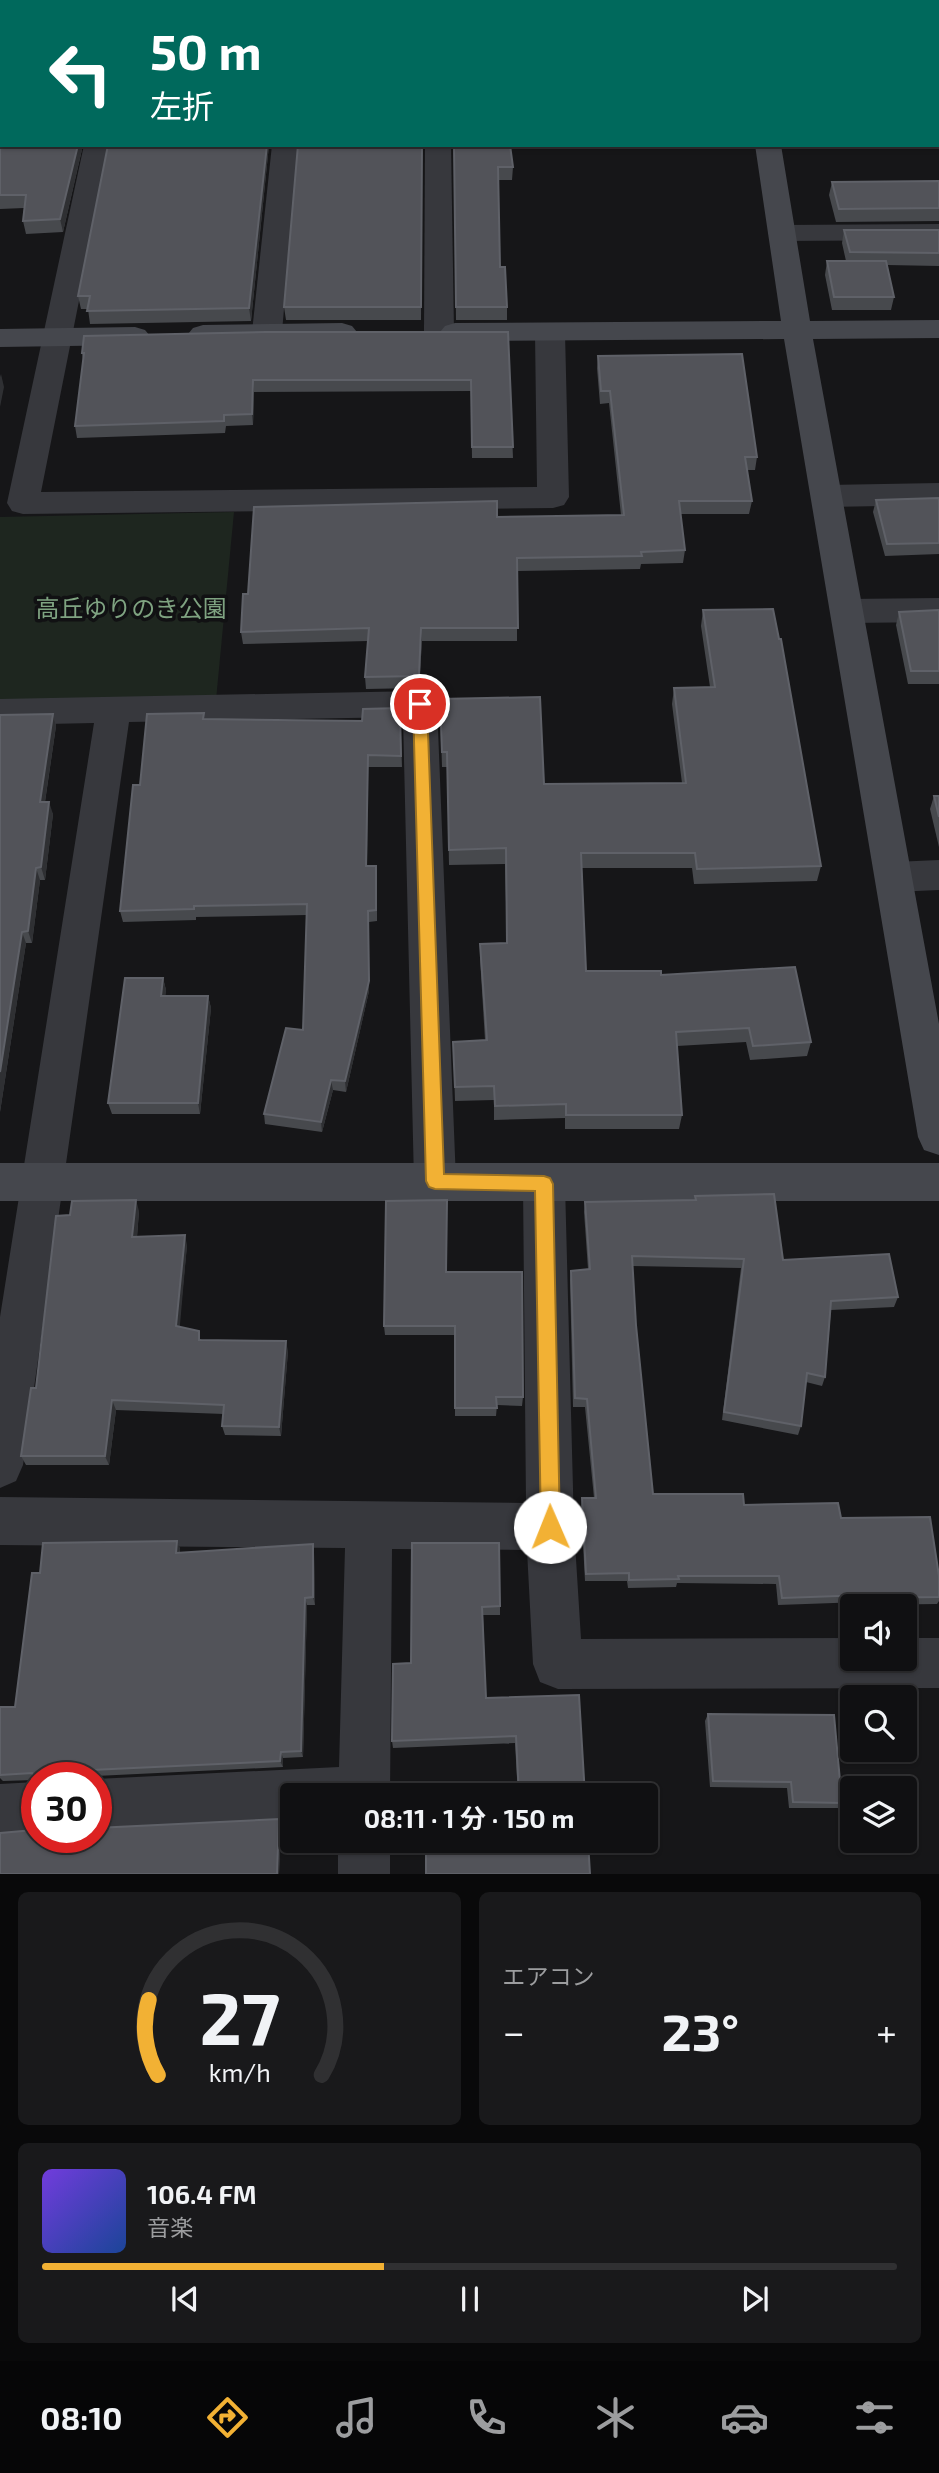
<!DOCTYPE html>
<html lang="ja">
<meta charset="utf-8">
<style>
:root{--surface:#101012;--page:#19191b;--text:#f1f3f6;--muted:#9c9d9f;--line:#303032;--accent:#f2b134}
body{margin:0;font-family:"Exo 2","Noto Sans JP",sans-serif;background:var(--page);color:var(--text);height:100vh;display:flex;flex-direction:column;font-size:26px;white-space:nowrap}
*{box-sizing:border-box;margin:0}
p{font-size:23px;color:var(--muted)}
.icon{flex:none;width:38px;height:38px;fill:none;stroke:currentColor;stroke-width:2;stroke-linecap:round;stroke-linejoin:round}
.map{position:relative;height:1874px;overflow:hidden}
.side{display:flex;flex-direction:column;gap:18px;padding:18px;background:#09090a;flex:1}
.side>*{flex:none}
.guide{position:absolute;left:0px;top:0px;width:940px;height:147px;box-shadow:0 2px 5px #0004,0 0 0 2px var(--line);background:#00695c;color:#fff;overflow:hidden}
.controls{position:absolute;left:840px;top:1594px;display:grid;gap:14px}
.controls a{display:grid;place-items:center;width:77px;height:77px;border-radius:7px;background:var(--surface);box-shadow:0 2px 5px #0004,0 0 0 2px var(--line);font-size:35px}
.speed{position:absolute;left:21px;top:1762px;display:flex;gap:14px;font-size:35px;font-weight:700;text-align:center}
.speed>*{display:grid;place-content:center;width:91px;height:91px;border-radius:50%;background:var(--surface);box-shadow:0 2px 5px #0004,0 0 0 2px var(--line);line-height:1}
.speed .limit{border:10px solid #d22;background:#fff;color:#111}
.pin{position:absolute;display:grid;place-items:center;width:60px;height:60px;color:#fff;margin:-30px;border:4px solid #fff;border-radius:50%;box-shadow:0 2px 7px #0007}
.me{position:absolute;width:77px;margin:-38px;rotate:359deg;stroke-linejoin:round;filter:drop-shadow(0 0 5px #0008)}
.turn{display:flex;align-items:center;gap:24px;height:147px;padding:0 35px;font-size:32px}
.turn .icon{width:91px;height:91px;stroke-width:2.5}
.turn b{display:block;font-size:49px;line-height:60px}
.big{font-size:52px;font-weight:700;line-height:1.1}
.side .tile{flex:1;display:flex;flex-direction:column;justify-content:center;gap:10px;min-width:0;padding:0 24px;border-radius:10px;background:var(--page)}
.side .dial{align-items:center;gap:0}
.dial svg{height:182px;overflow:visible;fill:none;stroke:var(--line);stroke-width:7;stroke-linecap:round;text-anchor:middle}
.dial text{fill:var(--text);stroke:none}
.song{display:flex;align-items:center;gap:21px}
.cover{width:84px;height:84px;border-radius:10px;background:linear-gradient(135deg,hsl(260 70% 55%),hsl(220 70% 35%))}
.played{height:7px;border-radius:4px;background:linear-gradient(90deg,var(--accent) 40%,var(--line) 40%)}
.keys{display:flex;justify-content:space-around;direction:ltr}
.heat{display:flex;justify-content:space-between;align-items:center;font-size:38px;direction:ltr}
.side .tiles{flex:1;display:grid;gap:18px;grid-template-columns:1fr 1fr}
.tile:last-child{grid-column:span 2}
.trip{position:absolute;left:280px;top:1783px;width:378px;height:70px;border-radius:7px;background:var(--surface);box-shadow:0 2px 5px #0004,0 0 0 2px var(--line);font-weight:700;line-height:70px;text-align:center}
.dock{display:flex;height:112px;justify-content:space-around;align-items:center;background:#060607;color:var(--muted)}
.dock .icon{width:49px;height:49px}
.dock .active{color:var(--accent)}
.dock b{font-size:32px;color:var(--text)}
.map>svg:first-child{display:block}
.green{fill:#1e261f}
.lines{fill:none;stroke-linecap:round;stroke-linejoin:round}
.street{fill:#37383d;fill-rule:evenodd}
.secondary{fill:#45474d;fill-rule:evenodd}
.wall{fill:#47494d}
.shaded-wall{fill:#2f3033}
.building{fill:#525359;stroke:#5f6168;stroke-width:2}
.route{fill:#f2b134;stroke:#9d7322;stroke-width:2}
.labels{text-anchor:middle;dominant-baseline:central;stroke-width:7;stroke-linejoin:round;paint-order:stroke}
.park-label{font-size:24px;fill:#7fa381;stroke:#111113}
</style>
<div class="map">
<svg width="939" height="1875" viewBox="0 0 939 1875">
<rect width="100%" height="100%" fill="#161618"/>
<path class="green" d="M234,512L216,700L0,699V517Z"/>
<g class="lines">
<g class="street">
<rect x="112" y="0" width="24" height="2"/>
<path d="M84,145H110L41,492L537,487L535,333L540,327L550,324L560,327L565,333L569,497L564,505L553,508L23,514L12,511L7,503Z"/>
<path d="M272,145H298L282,332L277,338L267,341L257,338L252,332Z"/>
<path d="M425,145H451L454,332L449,338L439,341L429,338L424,332Z"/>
<path d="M939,224V240L782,241L772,239L768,233L772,227L782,225Z"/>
<path d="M939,483V505L827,507L816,504L811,496L816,488L827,485Z"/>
<path d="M939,598V622L848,623L836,619L831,611L836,603L848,599Z"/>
<path d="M420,691L432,695L437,704L456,1181L450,1194L435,1200L420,1194L414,1181L403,717L129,722L23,1465L16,1481L0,1488V1317L94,723L0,725V699Z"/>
<path d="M939,860V890L894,892L881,887L875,877L881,867L894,862Z"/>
<path d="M544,1165L559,1171L565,1184L574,1527L581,1639L852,1638V1659H905V1638H939V1688L558,1689L540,1682L533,1664L527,1550L392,1549L390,1796H292V1821L96,1831V1779L339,1767L345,1548L0,1545V1497L526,1503L523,1184L529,1171Z"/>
<path d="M37,1782V1834L0,1836V1784Z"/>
<rect x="338" y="1841" width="52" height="34"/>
</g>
<g class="secondary">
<path d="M727,0H751L752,2H728Z"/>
<path d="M755,145H781L810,321L939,320V338L813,339L939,1024V1155L924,1150L918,1137L784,339L455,341L445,338L440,332L445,326L455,323L781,321Z"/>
<path d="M342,323L352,326L357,332L352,338L342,341L203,343L193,340L188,334L193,328L203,325Z"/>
<path d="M135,327L145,330L150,336L145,342L135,345L0,347V329Z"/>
<rect x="0" y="1163" width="939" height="38"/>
</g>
</g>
<g class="wall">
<path d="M0,0H103L102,2H2V145H83L63,232L26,234L23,221L24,208L0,209Z"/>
<path d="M791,0H939V42L938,41L939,103H938V2H792Z"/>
<path d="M108,145H269L251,321L90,324L88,309H81L78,296Z"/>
<path d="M422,145L421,320H286L284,307Z"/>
<path d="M454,145L513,167L512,180H498L500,267L507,307V320H456Z"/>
<path d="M939,181V221L836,222L829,195L832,182Z"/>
<path d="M844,230H939V266L887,265L894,297L891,310H832L825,275L827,261H846L842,243Z"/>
<path d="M508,332L513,458H472L471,391L254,392L253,425L226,426L225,433L77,438L75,426L83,360L82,353Z"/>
<path d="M598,356L757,457L755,470H747L752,501L749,514H680L685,550L683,563L641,564L640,569L517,571V641H422L419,688L366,689L365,677L368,641L243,644L241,632L248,594L497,517L621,515L609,403L600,404L597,368Z"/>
<path d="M939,498V554L885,556L873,512L876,500Z"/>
<path d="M703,610L821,866L817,881L694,884L692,868H582L586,971L661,975L811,1042L807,1056L750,1060L746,1042L677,1046L682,1115L679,1129H565V1118L494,1120V1100L455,1101L453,1042L485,1040L480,958V944L507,943L505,864L449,865L447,767H442L440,699L544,784L682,783L672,704L674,688L710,687L701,626Z"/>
<path d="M939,610V684H908L896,625L899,612Z"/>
<path d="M400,708L402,767H368L367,866L377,877V921L369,922V991L346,1092L333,1090L322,1132L265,1124L264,1114L303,1030L307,915L196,917V920L123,922L120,911L140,785L205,719L362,721Z"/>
<path d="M53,714L56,726L45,802L53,814L45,880H40L32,943H26L0,1112V715Z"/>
<path d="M934,796H939V847L930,809Z"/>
<path d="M163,978L166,990L165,996H208L211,1008L200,1114H112L108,1103Z"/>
<path d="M695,1196L783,1260L898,1297L894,1307L831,1310L825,1377L822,1386L806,1382L801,1426L798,1435L722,1420L741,1268L632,1266L636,1325L653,1494L841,1518L939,1576V1601L937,1604L862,1605V1602L778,1605L776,1584L677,1583L676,1587L628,1588L627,1581H585L581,1506L582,1498H594L585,1407H573L570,1280L571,1271L588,1269L584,1212L585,1202L694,1200Z"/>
<path d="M139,1211L137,1237L187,1245L179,1327L202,1340L288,1351L281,1436L225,1435L222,1426L224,1414L116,1410L109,1465H26L21,1456L36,1388Z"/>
<path d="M446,1272L523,1397L522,1406L497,1405L496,1416H455V1335H385L384,1326Z"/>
<path d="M177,1541L180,1549V1553L313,1544L314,1552L315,1605H307L303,1757L283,1758V1767L96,1776L94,1778H37V1838H96V1828L279,1819L281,1824L279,1874H0V1833L34,1830V1780L3,1781L0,1778V1707H15L32,1573H40L43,1543Z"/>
<path d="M412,1543L500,1606V1615H483L486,1698L585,1796H518L515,1743L393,1748L392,1741L411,1663Z"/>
<path d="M708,1714L842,1803L838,1808H789L787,1788L710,1787L705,1721Z"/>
</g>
<g class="shaded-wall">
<path d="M78,145H83L63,232L60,219Z"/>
<path d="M267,145H269L251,321L249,308Z"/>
<path d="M1,374L4,387L0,407V377Z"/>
<path d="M253,380L254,392L253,425L252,414Z"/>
<path d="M421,628L422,641L419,688V676Z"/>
<path d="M53,714L56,726L43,815L40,802Z"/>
<path d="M368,755V767L367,877L366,866Z"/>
<path d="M49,802L53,814L45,880L41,867Z"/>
<path d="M36,868L40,880L32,943L28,931Z"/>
<path d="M368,911L369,991L346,1092L345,1081Z"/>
<path d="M22,932L26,943L0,1112V1072Z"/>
<path d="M163,978L166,990L164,1008L161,996Z"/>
<path d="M208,996L211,1008L200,1114L198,1103Z"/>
<path d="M331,1080L333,1090L322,1132L321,1122Z"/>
<path d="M136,1200L139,1211L136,1248L132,1237Z"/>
<path d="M185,1235L187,1245L179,1336L176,1326Z"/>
<path d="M286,1341L288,1351L281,1436L279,1427Z"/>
<path d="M112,1400L116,1410L109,1465L105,1456Z"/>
<path d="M177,1541L180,1549L179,1561L176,1553Z"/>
<path d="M313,1544L314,1552L315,1605L313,1597Z"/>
<path d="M305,1598L307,1605L303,1757L301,1751Z"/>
<path d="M281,1752L283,1758V1767L280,1761Z"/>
<path d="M91,1770L96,1776L94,1778H89V1773Z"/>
<path d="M279,1819L281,1824L279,1874H277Z"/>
</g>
<g class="building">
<path d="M0,0H98V2H2V145H78L60,219L23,221L26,195H0Z"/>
<rect x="177" y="0" width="517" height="2"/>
<path d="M796,0H939V30L938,31L939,90L938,91V2H797Z"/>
<path d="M108,145H267L249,308L87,311L90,296H78Z"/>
<path d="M298,145H422L421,307H284Z"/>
<path d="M454,145H510L513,167H498L500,267H505L507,307H456Z"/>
<path d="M939,181V208L839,209L832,182Z"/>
<path d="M844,230H939V253L850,252Z"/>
<path d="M827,261H886L894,297H834Z"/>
<path d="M266,332H508L513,447H472L471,380H253L252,414L224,415V421L75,426L84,353H82L84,336Z"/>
<path d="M742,354L757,457H745L752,501H679L685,550L641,552L642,556L517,558L518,628H421L419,676L365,677L369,628L241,632L243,594H248L254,507L497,501V517L624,515L610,391H601L598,356Z"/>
<path d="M939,498V543L887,544L876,500Z"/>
<path d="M773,609L779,639H781L821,866L697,869L695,853H581L586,971H661V975L795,967L811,1042L753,1046L749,1028L676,1032L682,1115H566V1104L495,1106L494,1086L455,1087L453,1042L487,1040L480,944L507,943L506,848L449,850L447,752H442L440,699L540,697L544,784L686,783L674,688L715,687L703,610Z"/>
<path d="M939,610V671H911L899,612Z"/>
<path d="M400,708L401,756L368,755L366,866H376V910L368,911L369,981L345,1081L331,1080L321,1122L264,1114L286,1028L303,1030L307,904L194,906V909L120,911L133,785H140L147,714L204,713L203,719L362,721L363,709Z"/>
<path d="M53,714L40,802H49L41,867L36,868L28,931L22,932L0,1072V715Z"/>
<path d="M934,796H939V817Z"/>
<path d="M125,978H163L161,996H208L198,1103H108Z"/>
<path d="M774,1194L783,1260L889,1254L898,1297L831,1301L825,1377L807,1373L801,1426L724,1412L744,1259L632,1256L636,1325L653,1494H743L744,1505L838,1503L841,1518L930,1517L939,1576V1597L866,1598V1595L782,1598L779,1576H678L679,1579L629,1580V1573L586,1574L582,1498H596L587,1399L575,1398L571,1271L590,1269L585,1202L696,1200L695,1196Z"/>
<path d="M136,1200L132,1237L185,1235L176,1326L199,1331V1340L286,1341L279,1427L222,1426L224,1405L112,1400L105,1456H21L31,1388H36L56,1216L70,1215L72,1201Z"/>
<path d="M447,1200L446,1272H522L523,1397H496L497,1408H455V1326H384L386,1201Z"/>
<path d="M177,1541L176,1553L313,1544V1597L305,1598L301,1751L281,1752L280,1761L91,1770L89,1773V1778H37V1838H96V1828L279,1819L277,1874H0V1833L34,1830V1776L32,1773L0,1775V1707H15L32,1573H40L43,1543Z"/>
<path d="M412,1543H499L500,1606L482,1607L486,1698L579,1695L585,1796H519L516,1736L392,1741L393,1664L411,1663Z"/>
<path d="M708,1714L834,1715L842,1803L793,1802L791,1782L713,1781Z"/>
<path d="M426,1841H588L590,1874H426Z"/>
</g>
<path class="route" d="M420,699L427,704L444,1174L544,1176L550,1178L553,1184L560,1527L557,1534L550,1536L543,1534L541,1527L535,1191L435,1189L429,1187L426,1181L413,704Z"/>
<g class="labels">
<g class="park-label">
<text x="131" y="607">高丘ゆりのき公園</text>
</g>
</g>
</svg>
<div class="controls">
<a><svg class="icon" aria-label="sound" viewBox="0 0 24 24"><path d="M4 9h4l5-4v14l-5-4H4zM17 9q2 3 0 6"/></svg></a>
<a><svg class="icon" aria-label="search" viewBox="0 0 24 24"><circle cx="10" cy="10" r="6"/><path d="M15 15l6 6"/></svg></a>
<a><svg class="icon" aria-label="layers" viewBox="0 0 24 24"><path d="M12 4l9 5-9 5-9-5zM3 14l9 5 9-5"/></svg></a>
</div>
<div class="speed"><div class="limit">30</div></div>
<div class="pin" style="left:420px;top:704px;background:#d93025"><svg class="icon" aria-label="arrive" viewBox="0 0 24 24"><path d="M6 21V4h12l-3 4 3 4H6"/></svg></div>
<svg class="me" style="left:550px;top:1527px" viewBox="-20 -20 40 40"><circle r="19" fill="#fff"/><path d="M0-13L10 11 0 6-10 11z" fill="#f2b134"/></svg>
<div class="trip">08:11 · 1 分 · 150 m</div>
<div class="guide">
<div class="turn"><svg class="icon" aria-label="left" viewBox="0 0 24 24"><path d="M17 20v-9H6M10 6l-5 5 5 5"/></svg><div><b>50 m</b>左折</div></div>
</div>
</div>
<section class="side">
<div class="tiles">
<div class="tile dial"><svg viewBox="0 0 100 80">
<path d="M14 69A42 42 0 1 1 86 69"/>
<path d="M14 69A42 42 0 0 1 10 36" stroke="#f2b134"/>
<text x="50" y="56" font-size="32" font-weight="700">27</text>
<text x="50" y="72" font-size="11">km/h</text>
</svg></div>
<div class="tile"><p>エアコン</p>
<div class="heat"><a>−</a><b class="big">23°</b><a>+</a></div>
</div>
<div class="tile">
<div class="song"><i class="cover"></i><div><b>106.4 FM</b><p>音楽</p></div></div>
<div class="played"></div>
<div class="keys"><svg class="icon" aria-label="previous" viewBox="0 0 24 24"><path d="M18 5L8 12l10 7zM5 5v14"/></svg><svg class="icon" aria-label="pause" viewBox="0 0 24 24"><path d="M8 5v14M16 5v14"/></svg><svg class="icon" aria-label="next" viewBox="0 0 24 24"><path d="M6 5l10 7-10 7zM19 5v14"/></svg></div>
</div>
</div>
</section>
<nav class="dock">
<b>08:10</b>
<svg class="icon active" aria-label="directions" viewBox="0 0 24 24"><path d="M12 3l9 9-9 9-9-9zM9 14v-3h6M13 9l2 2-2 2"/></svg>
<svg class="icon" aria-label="music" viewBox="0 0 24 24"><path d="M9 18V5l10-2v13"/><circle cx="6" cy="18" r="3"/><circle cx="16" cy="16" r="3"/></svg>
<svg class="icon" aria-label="phone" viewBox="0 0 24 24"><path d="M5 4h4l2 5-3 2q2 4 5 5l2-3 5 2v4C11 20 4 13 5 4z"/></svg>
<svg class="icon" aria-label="climate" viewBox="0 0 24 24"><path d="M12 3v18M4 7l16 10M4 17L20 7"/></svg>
<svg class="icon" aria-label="car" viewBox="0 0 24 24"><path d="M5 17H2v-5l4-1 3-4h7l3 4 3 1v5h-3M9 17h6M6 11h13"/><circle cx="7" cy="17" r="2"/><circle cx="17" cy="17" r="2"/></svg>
<svg class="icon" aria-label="filters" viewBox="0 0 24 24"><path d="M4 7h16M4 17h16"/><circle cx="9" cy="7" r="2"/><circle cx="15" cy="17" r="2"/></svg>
</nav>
